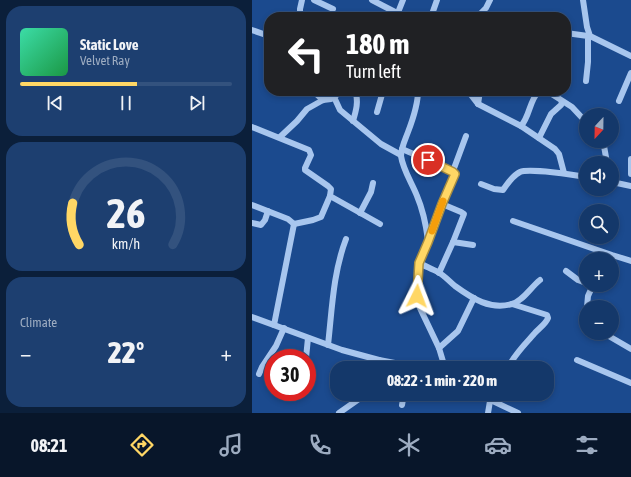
<!DOCTYPE html>
<meta charset="utf-8">
<style>
:root{--surface:#14386a;--page:#1d3f70;--text:#f1f3f6;--muted:#9dacc1;--line:#33527e;--accent:#ffd765}
body{margin:0;font-family:"Asap Condensed",sans-serif;background:var(--page);color:var(--text);height:100vh;display:flex;flex-direction:column;font-size:15px;white-space:nowrap}
*{box-sizing:border-box;margin:0}
p{font-size:13px;color:var(--muted)}
.icon{flex:none;width:22px;height:22px;fill:none;stroke:currentColor;stroke-width:2;stroke-linecap:round;stroke-linejoin:round}
.map{position:relative;flex:1;overflow:hidden}
.side{display:flex;flex-direction:column;gap:6px;padding:6px;background:#0b1f3a;width:252px}
.side>*{flex:none}
.guide{position:absolute;left:12px;top:12px;width:307px;height:84px;border-radius:16px;box-shadow:0 2px 6px #0003,0 0 0 1px var(--line);background:#202124;color:#fff;overflow:hidden}
.needle{width:26px;rotate:202deg}
.fabs{position:absolute;left:327px;top:108px;display:grid;gap:8px}
.fabs a{display:grid;place-items:center;width:40px;height:40px;border-radius:50%;background:var(--surface);box-shadow:0 2px 6px #0003,0 0 0 1px var(--line);font-size:20px}
.speed{position:absolute;left:12px;top:349px;display:flex;gap:8px;font-size:20px;font-weight:700;text-align:center}
.speed>*{display:grid;place-content:center;width:52px;height:52px;border-radius:50%;background:var(--surface);box-shadow:0 2px 6px #0003,0 0 0 1px var(--line);line-height:1}
.speed .limit{border:6px solid #d22;background:#fff;color:#111}
.pin{position:absolute;display:grid;place-items:center;width:34px;height:34px;color:#fff;margin:-17px;border:2px solid #fff;border-radius:50%;box-shadow:0 1px 4px #0007}
.me{position:absolute;width:44px;margin:-22px;rotate:3deg;stroke-linejoin:round;filter:drop-shadow(0 0 3px #0008)}
.turn{display:flex;align-items:center;gap:14px;height:84px;padding:0 16px;font-size:18px}
.turn .icon{width:52px;height:52px;stroke-width:2.5}
.turn b{display:block;font-size:28px;line-height:34px}
.big{font-size:30px;font-weight:800;line-height:1.1}
.side .widget{flex:1;display:flex;flex-direction:column;justify-content:center;gap:6px;min-width:0;padding:0 14px;border-radius:16px;background:var(--page)}
.side .dial{align-items:center;gap:0}
.dial svg{height:104px;overflow:visible;fill:none;stroke:var(--line);stroke-width:7;stroke-linecap:round;text-anchor:middle}
.dial text{fill:var(--text);stroke:none}
.song{display:flex;align-items:center;gap:12px}
.cover{width:48px;height:48px;border-radius:6px;background:linear-gradient(135deg,hsl(160 70% 55%),hsl(140 70% 35%))}
.played{height:4px;border-radius:2px;background:linear-gradient(90deg,var(--accent) 55%,var(--line) 55%)}
.keys{display:flex;justify-content:space-around;direction:ltr}
.heat{display:flex;justify-content:space-between;align-items:center;font-size:22px;direction:ltr}
.trip{position:absolute;left:78px;top:361px;width:224px;height:40px;border-radius:16px;background:var(--surface);box-shadow:0 2px 6px #0003,0 0 0 1px var(--line);font-weight:800;line-height:40px;text-align:center}
.tabs{display:flex;height:64px;justify-content:space-around;align-items:center;background:#08162a;color:var(--muted)}
.tabs .icon{width:28px;height:28px}
.tabs .active{color:var(--accent)}
.tabs b{font-size:18px;color:var(--text)}
main{display:flex;flex:1;min-height:0}
.map>svg:first-child{display:block}
.lines{fill:none;stroke-linecap:round;stroke-linejoin:round}
.minor{stroke:#a8c6ee;stroke-width:6}
.route-casing{stroke:#a68c42;stroke-width:10}
.route{stroke:#ffd765;stroke-width:7}
.slow{stroke:#f59e0b;stroke-width:7}
</style>
<main>
<section class="side">
<div class="widget">
<div class="song"><i class="cover"></i><div><b>Static Love</b><p>Velvet Ray</p></div></div>
<div class="played"></div>
<div class="keys"><svg class="icon" aria-label="previous" viewBox="0 0 24 24"><path d="M18 5L8 12l10 7zM5 5v14"/></svg><svg class="icon" aria-label="pause" viewBox="0 0 24 24"><path d="M8 5v14M16 5v14"/></svg><svg class="icon" aria-label="next" viewBox="0 0 24 24"><path d="M6 5l10 7-10 7zM19 5v14"/></svg></div>
</div>
<div class="widget dial"><svg viewBox="0 0 100 80">
<path d="M14 69A42 42 0 1 1 86 69"/>
<path d="M14 69A42 42 0 0 1 9 37" stroke="#ffd765"/>
<text x="50" y="56" font-size="32" font-weight="700">26</text>
<text x="50" y="72" font-size="11">km/h</text>
</svg></div>
<div class="widget"><p>Climate</p>
<div class="heat"><a>−</a><b class="big">22°</b><a>+</a></div>
</div>
</section>
<div class="map">
<svg width="379" height="413" viewBox="0 0 379 413">
<rect width="100%" height="100%" fill="#1b4a8e"/>
<g class="lines">
<g class="minor">
<path d="M62,0L81,9"/>
<path d="M120,0L145,13"/>
<path d="M331,0L335,27L338,36L379,56"/>
<path d="M145,15L151,0"/>
<path d="M48,17V9L50,0"/>
<path d="M179,17L185,0"/>
<path d="M225,17L234,8L238,0"/>
<path d="M0,30L17,36"/>
<path d="M314,33L336,36V62L334,81"/>
<path d="M61,91L71,100"/>
<path d="M166,91C166,105 161,119 156,132C153,140 149,148 149,156C151,170 160,183 165,196C171,210 174,225 176,240"/>
<path d="M212,91L219,95L226,104L269,126L303,149L307,154L312,173"/>
<path d="M295,91L320,107L334,122"/>
<path d="M82,97L88,110L129,144L149,155"/>
<path d="M367,101L379,73"/>
<path d="M226,104L228,91"/>
<path d="M125,112L131,91"/>
<path d="M101,121C104,111 107,101 103,91"/>
<path d="M269,126C278,116 277,101 287,91"/>
<path d="M0,127L57,150L59,155L53,168V170L76,186L79,189L78,196L128,224"/>
<path d="M28,137L45,121L55,109L71,100L79,99L90,91"/>
<path d="M287,138L299,114L309,105L310,102"/>
<path d="M349,141L352,146L355,163"/>
<path d="M150,149L201,171"/>
<path d="M379,159V174"/>
<path d="M360,182L379,186"/>
<path d="M229,184L242,189L251,190C256,183 260,176 268,172C277,168 323,175 334,177"/>
<path d="M190,204L209,212L212,214L201,242L221,245"/>
<path d="M0,205L36,219L42,224"/>
<path d="M108,213L119,192L121,183"/>
<path d="M261,221L360,255L379,261"/>
<path d="M0,223L9,225L13,220L16,211"/>
<path d="M42,224L61,220L69,217L78,196"/>
<path d="M167,263C173,266 180,269 186,272C193,276 198,282 203,286C221,299 238,310 260,304C271,301 279,287 288,280"/>
<path d="M314,271L326,280L334,283"/>
<path d="M187,273L201,242"/>
<path d="M335,307L336,296L341,285"/>
<path d="M0,317L90,350L127,360L169,368"/>
<path d="M22,325L42,224"/>
<path d="M355,335L379,349"/>
<path d="M76,345C80,310 81,273 94,239"/>
<path d="M187,348L206,331L222,298"/>
<path d="M54,358L56,338"/>
<path d="M325,360L379,383"/>
<path d="M126,368L127,360"/>
<path d="M193,368L187,348L167,306L165,296V284L167,263L176,242L190,204L202,177L203,174L201,171L214,136"/>
<path d="M256,368C261,356 273,344 282,334C286,329 294,324 296,318L295,315L260,304"/>
<path d="M7,374L10,367L24,346L32,328"/>
<path d="M226,394L266,413"/>
<path d="M150,405L152,394"/>
<path d="M87,413L114,394"/>
<path d="M236,413L238,401"/>
</g>
</g>
<g class="lines">
<g class="route-casing">
<path id="route" d="M165,296L167,263L176,242L190,204L203,174L201,172L176,160"/>
</g>
<use href="#route" class="route"/>
<path class="slow" d="M180,231L191,201"/>
</g>
</svg>
<div class="fabs">
<a><svg class="needle" viewBox="-14 -14 28 28"><path d="M0-13l5 13h-10z" fill="#e53935"/><path d="M0 13l5-13h-10z" fill="#9dacc1"/></svg></a>
<a><svg class="icon" aria-label="sound" viewBox="0 0 24 24"><path d="M4 9h4l5-4v14l-5-4H4zM17 9q2 3 0 6"/></svg></a>
<a><svg class="icon" aria-label="search" viewBox="0 0 24 24"><circle cx="10" cy="10" r="6"/><path d="M15 15l6 6"/></svg></a>
<a>+</a>
<a>−</a>
</div>
<div class="speed"><div class="limit">30</div></div>
<div class="pin" style="left:176px;top:160px;background:#d93025"><svg class="icon" aria-label="arrive" viewBox="0 0 24 24"><path d="M6 21V4h12l-3 4 3 4H6"/></svg></div>
<svg class="me" style="left:165px;top:296px" viewBox="-20 -20 40 40"><path d="M0-17L14 15 0 8-14 15z" fill="#ffd765" stroke="#fff" stroke-width="4"/></svg>
<div class="trip">08:22 · 1 min · 220 m</div>
<div class="guide">
<div class="turn"><svg class="icon" aria-label="left" viewBox="0 0 24 24"><path d="M17 20v-9H6M10 6l-5 5 5 5"/></svg><div><b>180 m</b>Turn left</div></div>
</div>
</div>
</main>
<nav class="tabs">
<b>08:21</b>
<svg class="icon active" aria-label="directions" viewBox="0 0 24 24"><path d="M12 3l9 9-9 9-9-9zM9 14v-3h6M13 9l2 2-2 2"/></svg>
<svg class="icon" aria-label="music" viewBox="0 0 24 24"><path d="M9 18V5l10-2v13"/><circle cx="6" cy="18" r="3"/><circle cx="16" cy="16" r="3"/></svg>
<svg class="icon" aria-label="phone" viewBox="0 0 24 24"><path d="M5 4h4l2 5-3 2q2 4 5 5l2-3 5 2v4C11 20 4 13 5 4z"/></svg>
<svg class="icon" aria-label="climate" viewBox="0 0 24 24"><path d="M12 3v18M4 7l16 10M4 17L20 7"/></svg>
<svg class="icon" aria-label="car" viewBox="0 0 24 24"><path d="M5 17H2v-5l4-1 3-4h7l3 4 3 1v5h-3M9 17h6M6 11h13"/><circle cx="7" cy="17" r="2"/><circle cx="17" cy="17" r="2"/></svg>
<svg class="icon" aria-label="filters" viewBox="0 0 24 24"><path d="M4 7h16M4 17h16"/><circle cx="9" cy="7" r="2"/><circle cx="15" cy="17" r="2"/></svg>
</nav>
